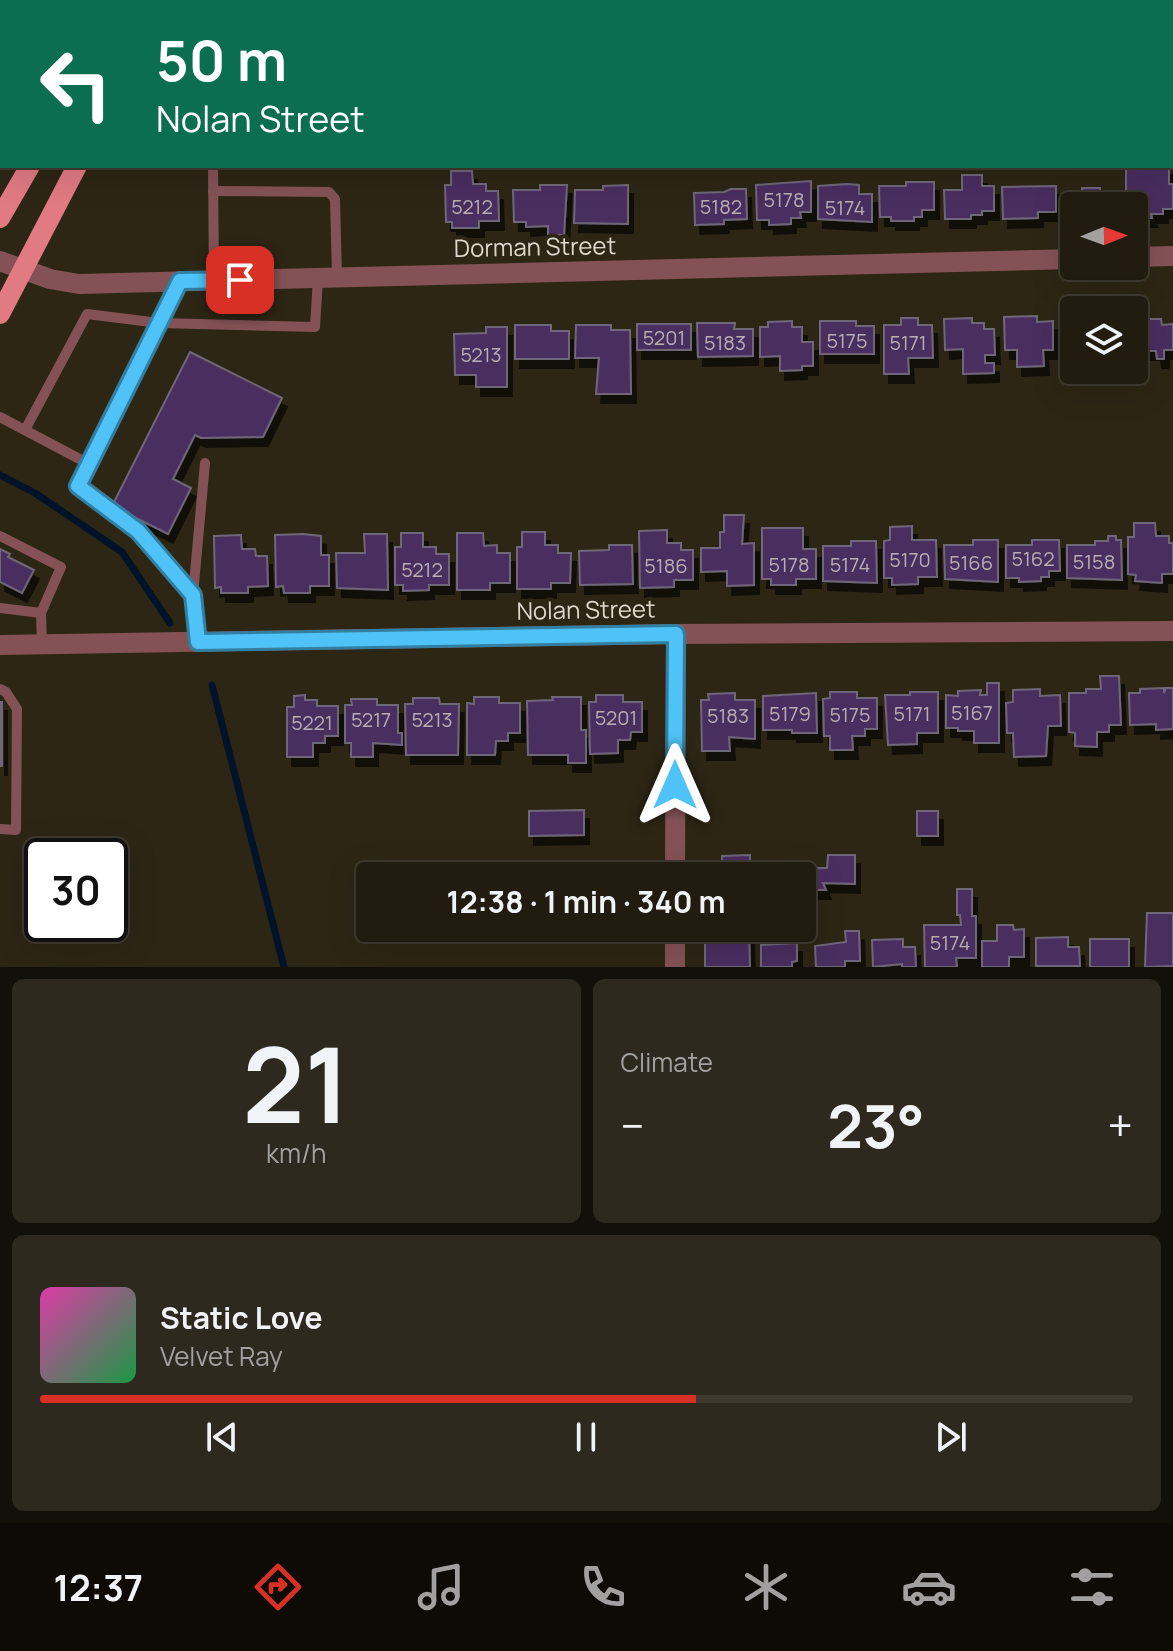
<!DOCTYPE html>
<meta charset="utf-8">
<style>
:root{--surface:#221c10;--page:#2e291e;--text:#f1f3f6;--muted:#a2a19f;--line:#3f3a30;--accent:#d93025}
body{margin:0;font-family:Manrope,sans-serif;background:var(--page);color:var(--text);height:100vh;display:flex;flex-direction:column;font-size:30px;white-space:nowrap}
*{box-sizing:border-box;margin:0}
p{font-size:26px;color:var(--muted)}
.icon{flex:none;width:44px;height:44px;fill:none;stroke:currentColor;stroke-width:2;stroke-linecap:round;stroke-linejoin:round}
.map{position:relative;height:967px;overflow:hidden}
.sheet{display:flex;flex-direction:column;gap:12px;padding:12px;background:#130f09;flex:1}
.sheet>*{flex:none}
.banner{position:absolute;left:0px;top:0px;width:1174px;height:168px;box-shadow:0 8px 32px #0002,0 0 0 2px var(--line);background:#0b6e4f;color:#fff;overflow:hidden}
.needle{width:52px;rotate:89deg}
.tools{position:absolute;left:1060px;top:192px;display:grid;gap:16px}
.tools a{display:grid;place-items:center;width:88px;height:88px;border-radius:8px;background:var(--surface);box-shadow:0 8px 32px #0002,0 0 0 2px var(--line);font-size:40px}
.speed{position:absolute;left:24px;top:838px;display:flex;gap:16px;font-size:40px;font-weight:700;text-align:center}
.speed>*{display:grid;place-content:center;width:104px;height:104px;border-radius:50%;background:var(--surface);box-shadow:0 8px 32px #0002,0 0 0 2px var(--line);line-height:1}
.speed .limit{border:4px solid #111;border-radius:12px;background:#fff;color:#111}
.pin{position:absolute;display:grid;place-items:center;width:68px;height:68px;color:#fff;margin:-34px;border-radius:16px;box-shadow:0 4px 12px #0006}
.me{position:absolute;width:88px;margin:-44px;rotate:0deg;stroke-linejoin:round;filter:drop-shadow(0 0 6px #0008)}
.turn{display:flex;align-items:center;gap:28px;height:168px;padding:0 24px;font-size:36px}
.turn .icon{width:104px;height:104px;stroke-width:2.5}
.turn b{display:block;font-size:56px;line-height:68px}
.big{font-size:60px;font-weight:700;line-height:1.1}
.sheet .tile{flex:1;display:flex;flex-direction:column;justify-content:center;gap:12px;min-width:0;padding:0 28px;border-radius:12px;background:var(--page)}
.sheet .dial{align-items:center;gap:0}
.dial b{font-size:104px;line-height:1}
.song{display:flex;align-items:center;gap:24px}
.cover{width:96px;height:96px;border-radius:12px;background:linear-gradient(135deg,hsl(320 70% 55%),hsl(140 70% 35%))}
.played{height:8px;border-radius:4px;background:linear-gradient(90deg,var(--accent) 60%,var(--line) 60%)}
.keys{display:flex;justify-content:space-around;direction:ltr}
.heat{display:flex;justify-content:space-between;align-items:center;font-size:44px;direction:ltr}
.sheet .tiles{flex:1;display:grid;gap:12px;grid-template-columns:1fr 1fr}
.tile:last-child{grid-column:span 2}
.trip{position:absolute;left:356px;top:862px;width:460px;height:80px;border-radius:8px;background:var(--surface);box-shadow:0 8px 32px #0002,0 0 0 2px var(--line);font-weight:700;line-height:80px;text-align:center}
.menu{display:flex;height:128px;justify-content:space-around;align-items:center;background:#0e0b06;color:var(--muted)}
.menu .icon{width:56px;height:56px}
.menu .selected{color:var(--accent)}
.menu b{font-size:36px;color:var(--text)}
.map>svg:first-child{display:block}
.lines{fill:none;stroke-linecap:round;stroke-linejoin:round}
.stream{stroke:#011329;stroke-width:7}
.building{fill:#4a2e61;stroke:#6f6679;stroke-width:2;filter:url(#shadow)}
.service{stroke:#845255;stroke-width:10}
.minor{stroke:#845255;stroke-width:20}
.primary{stroke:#e17a83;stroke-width:20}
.route-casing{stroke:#337fa1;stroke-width:20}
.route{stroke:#4fc3f7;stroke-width:14}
.labels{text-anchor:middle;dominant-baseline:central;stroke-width:8;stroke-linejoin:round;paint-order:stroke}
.number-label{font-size:20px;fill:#b8aeb2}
.street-label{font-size:24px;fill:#ddd8cd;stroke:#2d2615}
</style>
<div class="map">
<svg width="1173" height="967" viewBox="0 0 1173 967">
<defs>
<filter id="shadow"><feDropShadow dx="5" dy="9" stdDeviation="0" flood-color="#0009"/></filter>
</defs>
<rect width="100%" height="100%" fill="#2d2615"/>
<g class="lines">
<g class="stream">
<path d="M0,475L35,493L122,552L170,623"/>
<path d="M212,685L284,967"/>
</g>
</g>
<g class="building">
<rect x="446" y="0" width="54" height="2"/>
<rect x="516" y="0" width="33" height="2"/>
<rect x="577" y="0" width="47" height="2"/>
<rect x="646" y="0" width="39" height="2"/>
<rect x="694" y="0" width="54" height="2"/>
<rect x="760" y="0" width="47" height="2"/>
<rect x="818" y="0" width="51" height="2"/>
<rect x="879" y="0" width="50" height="2"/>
<rect x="938" y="0" width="54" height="2"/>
<rect x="1003" y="0" width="46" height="2"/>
<rect x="1063" y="0" width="48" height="2"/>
<rect x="1124" y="0" width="48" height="2"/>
<path d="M1126,166H1169V184H1173V209H1163V214H1151L1152,218H1134V206H1126Z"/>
<path d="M451,171H472L473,184H486V191H498L499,221H479V228H452V222H446L445,185H451Z"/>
<path d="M962,175H982V186H994V211H982V215H971V219H945L944,190H962Z"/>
<path d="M811,181V212H800L801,218H791V224L769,225V220H757L756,185Z"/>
<path d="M906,182H934V210H922V217H914V221H891V217H880L879,186H906Z"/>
<path d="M847,184L859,185V194H872V222L818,219V186Z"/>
<path d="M540,185H567L564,235H548V226L526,227V222H514L513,190H540Z"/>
<path d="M628,185V224L574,223L575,190H603V186Z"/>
<path d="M1056,186V212H1038V218L1003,219L1002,187Z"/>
<path d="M1082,188H1100V193H1116L1117,206H1074V218H1064V193H1082Z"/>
<path d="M731,189H746L747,219L724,220V224L695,225L694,193L724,192Z"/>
<path d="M1037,316V322L1053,321V350H1043L1044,366L1017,367V350H1005L1004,317Z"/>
<path d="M901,318H918V325H932L933,358H908L909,374H884V325H901Z"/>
<path d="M972,318V323H984V329H994L995,355H985V363H994V373L963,374V349L945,350L944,319Z"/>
<rect x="1066" y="319" width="8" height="34"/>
<path d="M1134,319H1161L1162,325L1173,324V350H1164V359H1157L1156,351H1134Z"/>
<path d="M792,321V327H802V342H813V366H802V370L780,371V356L760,357V327H768V322Z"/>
<path d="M820,321H856V326H874V354H820Z"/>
<path d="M697,323H735L734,329H753V356L698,357Z"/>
<rect x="637" y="324" width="54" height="26"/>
<path d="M515,325H551V331H569V359H515Z"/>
<path d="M576,325H611V330H630L631,394H596L599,358H575Z"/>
<path d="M486,327H507V387H476V375H455L454,334L486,333Z"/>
<path d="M190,352L282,398L263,437L201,438L195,435L173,479L191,488L168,534L112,506Z"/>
<path d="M724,515H744L742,544L754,543V585L727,586V571L701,572V548H720V532H724Z"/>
<path d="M1134,523H1155L1156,536H1169V543H1173V574H1162V583L1135,581L1136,575L1128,574V537H1134Z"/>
<path d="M912,526V540H936L937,577H918V584L892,585V578H884V541L890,540V527Z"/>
<path d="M762,528H803V549H816V579H796V585H771V579H762Z"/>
<path d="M667,530V543H681V550H693V580H674V587L640,588L639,531Z"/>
<path d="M522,532H545V545H558V553H571L570,583H551V589H517V547H522Z"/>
<path d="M401,533H423V547H436V554H449V585H429V590L403,591V585H395V547H401Z"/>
<path d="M457,533H483L484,546L497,545V553H510V583H490V590H457Z"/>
<path d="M303,534L321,536V555H329V586H310V593H284L283,586L276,587L275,535Z"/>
<path d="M364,534H387L388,590L337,588L336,553H365Z"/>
<path d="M241,535L242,549H255L256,556H267L268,586L248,587V593H221V587L215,588L214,536Z"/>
<path d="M1108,536H1116V540H1121L1122,580L1067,578V545H1095V541H1108Z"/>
<path d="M973,540H998V582L945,579L944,545H973Z"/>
<path d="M1032,540H1059L1060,571H1049V577H1041V581L1019,582V578H1006V545H1032Z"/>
<path d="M851,541H876L877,583L823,581V546H851Z"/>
<path d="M609,545H632L633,584L580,585L579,551L609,550Z"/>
<path d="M0,549L10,554L8,557L34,570L22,593L0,582Z"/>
<path d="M1100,676H1119L1121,725H1109V732H1097V747L1075,746V733L1069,732V693H1086V689H1101Z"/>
<path d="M987,683H999V743H974V731H958V728H946V695L958,696V691L981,690L980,695H987Z"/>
<path d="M1164,688V693L1166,688H1173V729L1156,730V724L1130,725L1129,693H1140V689Z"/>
<path d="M1040,689V696L1060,695L1061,726H1048L1046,756L1014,757L1013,733H1007L1006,703L1013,702V690Z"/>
<path d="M830,692H857V698H877V729H865V736H852L853,750H830V736H824L823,699L830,698Z"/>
<path d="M910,692H938V733H917V744L888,745L885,695H910Z"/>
<path d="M735,693V700H755V739L729,737L730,751H702L701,700H709L708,694Z"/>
<path d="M816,693L817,733H792V730H763V696Z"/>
<path d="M305,695V700H317V706H338V736H325V743H313V757H287V707H294V696Z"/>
<path d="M596,695H623V702H642V732H631L630,740H618V753L590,754L589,702H596Z"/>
<path d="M474,697H499V703H520V733H508V741H496L495,755H467V703L474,704Z"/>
<path d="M552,697H581V730H586V763H568V755H528L527,701L553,700Z"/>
<path d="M413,698H439L440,704H459L458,755H406L405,704H413Z"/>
<path d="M351,699H377V705H398V733H402V745L373,743V757H351V743H345V705H352Z"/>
<rect x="0" y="702" width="2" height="64"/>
<path d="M584,810V835L529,836V811Z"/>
<rect x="917" y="811" width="21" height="25"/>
<path d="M750,855V876H722V856Z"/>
<path d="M828,855H855V884L823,883L826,890H810L812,868H827Z"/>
<path d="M957,889H972V916H976V958H956L957,967H925L924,925H961L960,915H957Z"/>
<path d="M1147,913H1173V966L1145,967Z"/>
<path d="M997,925H1013L1014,930L1024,929V957H1009V967H982V941H997Z"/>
<path d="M705,928H749L750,967H705Z"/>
<path d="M845,931H859L860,961H845V967H816L815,946L846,942Z"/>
<path d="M1068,937V947H1079L1080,966H1036V938Z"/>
<path d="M903,939V947H915L916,967H902V964L873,967L872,940Z"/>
<rect x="1090" y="939" width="39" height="28"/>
<path d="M797,943V961L792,962V967H761V945Z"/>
</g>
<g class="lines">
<g class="service">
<path d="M225,0L236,2"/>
<path d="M405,0V2"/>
<path d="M46,2L47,0"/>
<path d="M0,96L2,92"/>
<path d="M0,137H2"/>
<path d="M213,166L214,280"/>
<path d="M213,191L329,192L335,199L337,277"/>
<path d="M0,417L89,464L180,281"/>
<path d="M25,430L87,314L159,323L315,327L318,278"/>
<path d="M89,464L78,486L138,531L193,595L198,642"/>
<path d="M0,536L61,567L41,613"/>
<path d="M193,595L205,463"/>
<path d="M0,608L41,613L42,644"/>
<path d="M0,689L6,692L17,709L16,830L0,829"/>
</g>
<g class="minor">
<path d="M1134,257L1173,256"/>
<path d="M0,261L50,279L79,284L1074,259"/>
<path d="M0,645L676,634L1173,631"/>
<path d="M675,876L676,634"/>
<path d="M675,967V928"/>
</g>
<g class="primary">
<path d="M113,2L114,0"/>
<path d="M164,2L165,0"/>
<path d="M0,218L30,166"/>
<path d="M0,314L77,166"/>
</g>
</g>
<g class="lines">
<g class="route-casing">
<path id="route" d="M240,280L180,281L78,486L138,531L193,595L198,642L676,634L675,785"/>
</g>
<use href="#route" class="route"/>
</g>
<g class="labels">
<g class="number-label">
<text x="784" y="199">5178</text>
<text x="472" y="206">5212</text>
<text x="721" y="206">5182</text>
<text x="845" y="207">5174</text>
<text x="664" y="337">5201</text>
<text x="847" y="340">5175</text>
<text x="725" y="342">5183</text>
<text x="908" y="342">5171</text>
<text x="481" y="354">5213</text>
<text x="1033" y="558">5162</text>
<text x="910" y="559">5170</text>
<text x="1094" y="561">5158</text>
<text x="971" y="562">5166</text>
<text x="789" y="564">5178</text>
<text x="850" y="564">5174</text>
<text x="666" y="565">5186</text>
<text x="422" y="569">5212</text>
<text x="972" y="712">5167</text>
<text x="790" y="713">5179</text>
<text x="912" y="713">5171</text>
<text x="850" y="714">5175</text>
<text x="728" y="715">5183</text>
<text x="616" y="717">5201</text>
<text x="371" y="719">5217</text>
<text x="432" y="719">5213</text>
<text x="312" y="722">5221</text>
<text x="950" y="942">5174</text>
</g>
<g class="street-label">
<text transform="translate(535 246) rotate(-1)">Dorman Street</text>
<text transform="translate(586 609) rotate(-1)">Nolan Street</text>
</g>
</g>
</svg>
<div class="tools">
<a><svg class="needle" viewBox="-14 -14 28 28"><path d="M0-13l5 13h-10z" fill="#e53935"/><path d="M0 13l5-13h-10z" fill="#a2a19f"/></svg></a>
<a><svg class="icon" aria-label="layers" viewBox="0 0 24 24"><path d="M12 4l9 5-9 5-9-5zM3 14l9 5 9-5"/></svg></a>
</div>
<div class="speed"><div class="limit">30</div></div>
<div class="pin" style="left:240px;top:280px;background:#d93025"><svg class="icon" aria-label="arrive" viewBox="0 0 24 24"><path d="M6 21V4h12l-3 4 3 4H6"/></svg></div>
<svg class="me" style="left:675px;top:785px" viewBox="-20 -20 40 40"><path d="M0-17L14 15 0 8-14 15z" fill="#4fc3f7" stroke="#fff" stroke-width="4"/></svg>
<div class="trip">12:38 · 1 min · 340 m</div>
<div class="banner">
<div class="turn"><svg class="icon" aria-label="left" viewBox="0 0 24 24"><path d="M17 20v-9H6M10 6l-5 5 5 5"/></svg><div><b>50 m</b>Nolan Street</div></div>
</div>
</div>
<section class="sheet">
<div class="tiles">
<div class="tile dial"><b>21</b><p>km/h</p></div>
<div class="tile"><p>Climate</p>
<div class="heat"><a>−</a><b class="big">23°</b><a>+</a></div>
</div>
<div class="tile">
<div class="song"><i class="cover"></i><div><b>Static Love</b><p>Velvet Ray</p></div></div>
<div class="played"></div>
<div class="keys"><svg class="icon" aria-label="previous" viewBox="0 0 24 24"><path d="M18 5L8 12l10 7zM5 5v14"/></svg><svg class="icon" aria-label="pause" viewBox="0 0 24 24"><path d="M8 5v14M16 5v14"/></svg><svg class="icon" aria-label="next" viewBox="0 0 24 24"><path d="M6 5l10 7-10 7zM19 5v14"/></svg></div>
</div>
</div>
</section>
<nav class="menu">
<b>12:37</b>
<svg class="icon selected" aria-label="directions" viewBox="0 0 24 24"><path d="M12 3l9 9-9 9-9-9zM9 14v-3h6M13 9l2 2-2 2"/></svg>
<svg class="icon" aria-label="music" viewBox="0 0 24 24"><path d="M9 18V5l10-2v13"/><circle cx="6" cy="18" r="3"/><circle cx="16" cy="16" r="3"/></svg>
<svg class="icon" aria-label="phone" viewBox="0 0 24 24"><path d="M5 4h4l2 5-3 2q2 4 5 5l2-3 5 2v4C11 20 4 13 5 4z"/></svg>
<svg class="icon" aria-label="climate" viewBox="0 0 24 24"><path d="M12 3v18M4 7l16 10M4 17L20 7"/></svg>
<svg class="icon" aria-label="car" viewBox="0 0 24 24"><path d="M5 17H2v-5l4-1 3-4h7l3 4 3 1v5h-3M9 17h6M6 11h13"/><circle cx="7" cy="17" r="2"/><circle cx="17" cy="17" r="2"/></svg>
<svg class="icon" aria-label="filters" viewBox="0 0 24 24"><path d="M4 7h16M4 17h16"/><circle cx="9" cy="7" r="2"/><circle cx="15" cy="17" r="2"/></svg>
</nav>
